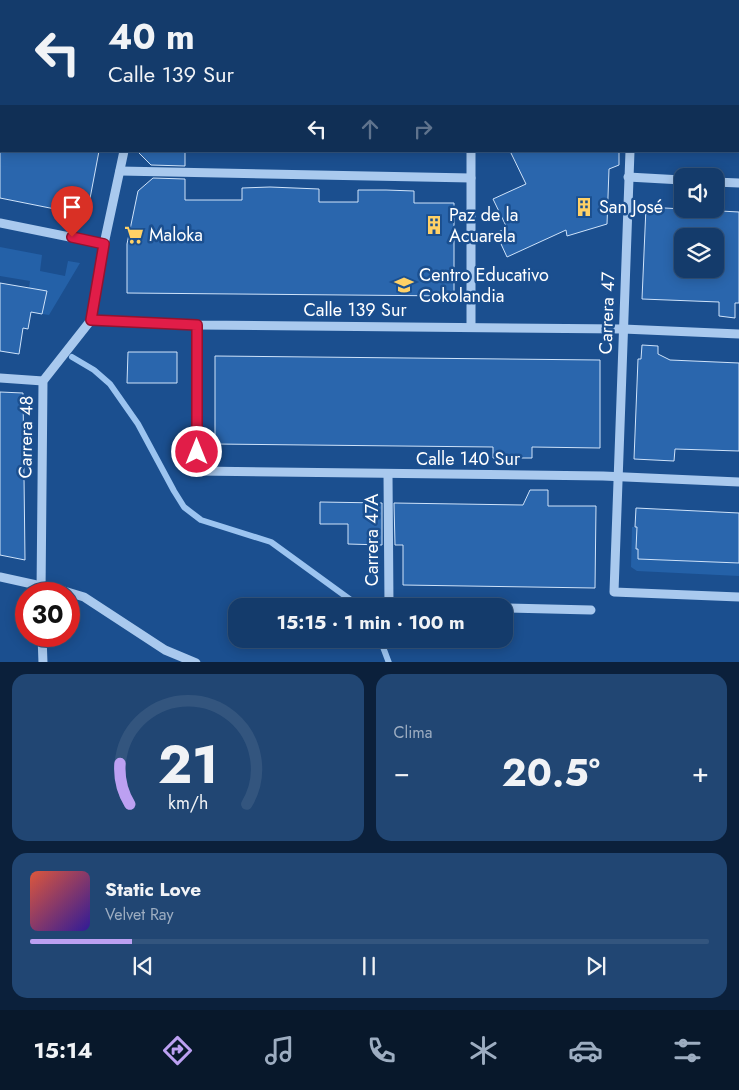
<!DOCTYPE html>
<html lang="es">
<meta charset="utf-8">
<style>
:root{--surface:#143b6b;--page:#214673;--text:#f1f3f6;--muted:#9dadc1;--line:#33557e;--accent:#bca0f2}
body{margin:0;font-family:Jost,sans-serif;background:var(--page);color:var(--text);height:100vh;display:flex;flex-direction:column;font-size:19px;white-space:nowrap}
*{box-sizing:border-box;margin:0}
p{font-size:16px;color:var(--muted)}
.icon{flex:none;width:28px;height:28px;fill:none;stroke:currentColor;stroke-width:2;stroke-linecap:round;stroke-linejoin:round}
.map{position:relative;height:662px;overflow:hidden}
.details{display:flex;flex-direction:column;gap:12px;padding:12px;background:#0b203b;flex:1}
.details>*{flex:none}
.hud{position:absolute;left:0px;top:0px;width:740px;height:152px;box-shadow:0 2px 12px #0003,0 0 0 1px var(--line);background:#143b6b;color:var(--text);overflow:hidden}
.tools{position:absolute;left:674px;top:168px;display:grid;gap:10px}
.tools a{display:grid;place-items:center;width:50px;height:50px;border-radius:10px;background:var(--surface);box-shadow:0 2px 12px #0003,0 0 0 1px var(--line);font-size:25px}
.speed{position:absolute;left:15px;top:582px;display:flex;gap:10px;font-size:25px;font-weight:700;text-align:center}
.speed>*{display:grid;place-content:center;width:65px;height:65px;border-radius:50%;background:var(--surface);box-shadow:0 2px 12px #0003,0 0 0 1px var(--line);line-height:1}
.speed .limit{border:8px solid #d22;background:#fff;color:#111}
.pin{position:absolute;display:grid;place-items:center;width:42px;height:42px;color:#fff;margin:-51px -21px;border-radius:50% 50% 50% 0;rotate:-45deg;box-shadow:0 0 5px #0007}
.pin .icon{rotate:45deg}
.me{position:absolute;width:55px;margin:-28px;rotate:0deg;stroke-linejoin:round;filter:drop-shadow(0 0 4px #0008)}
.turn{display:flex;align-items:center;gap:18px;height:105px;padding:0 25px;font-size:22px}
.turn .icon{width:65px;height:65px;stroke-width:2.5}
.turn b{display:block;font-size:35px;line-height:42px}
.lanes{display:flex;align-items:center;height:48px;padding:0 25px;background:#0003;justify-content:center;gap:25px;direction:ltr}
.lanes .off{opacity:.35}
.big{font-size:38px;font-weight:700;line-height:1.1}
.details .widget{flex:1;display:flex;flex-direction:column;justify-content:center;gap:8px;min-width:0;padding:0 18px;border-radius:15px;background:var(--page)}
.details .dial{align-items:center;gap:0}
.dial svg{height:130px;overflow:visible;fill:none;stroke:var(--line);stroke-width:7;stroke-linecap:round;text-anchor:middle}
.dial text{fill:var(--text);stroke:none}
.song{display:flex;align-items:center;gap:15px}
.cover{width:60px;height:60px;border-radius:8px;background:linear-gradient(135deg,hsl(10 70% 55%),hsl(250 70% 35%))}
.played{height:5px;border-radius:2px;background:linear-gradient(90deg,var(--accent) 15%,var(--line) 15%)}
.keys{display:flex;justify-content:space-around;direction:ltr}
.heat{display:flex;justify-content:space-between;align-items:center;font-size:28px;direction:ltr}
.details .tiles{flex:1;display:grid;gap:12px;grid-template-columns:1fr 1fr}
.widget:last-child{grid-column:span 2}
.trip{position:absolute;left:228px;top:598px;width:285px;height:50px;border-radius:15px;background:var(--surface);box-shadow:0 2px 12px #0003,0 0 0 1px var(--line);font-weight:700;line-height:50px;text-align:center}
.menu{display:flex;height:80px;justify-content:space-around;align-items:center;background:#08182b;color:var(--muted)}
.menu .icon{width:35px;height:35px}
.menu .on{color:var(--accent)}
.menu b{font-size:22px;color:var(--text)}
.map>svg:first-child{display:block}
.green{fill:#2461a8}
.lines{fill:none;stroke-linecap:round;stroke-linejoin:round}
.stream{stroke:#9cc4f0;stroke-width:6}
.building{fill:#2a66ad;stroke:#cfe3fa;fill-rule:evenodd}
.minor{stroke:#a9c9ee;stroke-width:9}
.route-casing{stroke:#92132f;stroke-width:12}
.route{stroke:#e11d48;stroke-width:9}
.labels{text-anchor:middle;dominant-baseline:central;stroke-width:5;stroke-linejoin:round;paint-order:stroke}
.poi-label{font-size:18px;fill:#fff;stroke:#1b4f8f;text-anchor:start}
.street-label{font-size:18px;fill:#fff;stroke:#1b4f8f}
</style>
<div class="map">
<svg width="739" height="663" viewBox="0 0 739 663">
<rect width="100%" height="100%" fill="#1b4f8f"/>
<g class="green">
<path d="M0,247L42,255L40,271L65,276L68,261L80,263L49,315L42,314L46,292L29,288L30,281L0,276Z"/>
<path d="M632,527H639L636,549H638V559L739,563V576L637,571L631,567Z"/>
</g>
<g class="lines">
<g class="stream">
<path d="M72,357L94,370L110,384L138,424L174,491L184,507L201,520L271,542L359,606"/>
<path d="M380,639L389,663"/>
</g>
</g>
<g class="building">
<path d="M0,151H99L88,209L81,207L80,214L0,198Z"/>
<path d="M137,151H185V166L151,165Z"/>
<path d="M510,151H619V165L609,169L607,224L567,236L566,230L507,257L496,233L507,228L493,199L526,184Z"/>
<path d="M153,178L185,179V200H242V188L270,187L319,189V202H358V190H386L414,191V203H454V296L127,293V244L138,191Z"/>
<path d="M646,207L739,212V303H735V318L719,316V302L642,299ZM682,236H715V269H682Z"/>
<path d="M0,283L47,291L42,314L31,312L28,329L23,328L19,354L0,351Z"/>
<path d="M642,345L658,346V354L670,360L739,363V451L675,449L674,461L634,459L638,359H641Z"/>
<path d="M128,352H177V383H127Z"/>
<path d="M215,356L600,360V448L532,447V458H493V447L215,444Z"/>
<path d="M0,392L23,393L25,560L0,555Z"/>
<path d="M530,490H548V506H596L595,588L403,585V545H395L394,503L523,505Z"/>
<path d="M320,502L382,503V545L348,544V524H320Z"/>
<path d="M636,508L739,513V563L638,559V549H636L637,527H635Z"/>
</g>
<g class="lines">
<g class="minor">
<path d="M141,0L158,1"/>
<path d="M630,151L614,592L739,597"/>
<path d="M120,171L471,178"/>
<path d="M628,177L682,180"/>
<path d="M715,182L739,183"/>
<path d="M0,223L104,244"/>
<path d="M91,320L197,325L623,329L739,334"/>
<path d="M197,325V471L603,476L739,482"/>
<path d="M471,326V151"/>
<path d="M0,378L43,381"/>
<path d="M388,474L389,605L434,606"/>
<path d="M0,577L64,591L84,597L165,650L196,663"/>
<path d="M41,594L43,381L91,320L104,244L124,151"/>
<path d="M504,608L591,610"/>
<path d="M42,636L43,663"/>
</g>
</g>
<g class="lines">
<g class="route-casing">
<path id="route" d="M72,237L104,244L91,320L197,325V452"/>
</g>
<use href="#route" class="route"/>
</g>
<defs>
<g id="building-bare" transform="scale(1.5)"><path d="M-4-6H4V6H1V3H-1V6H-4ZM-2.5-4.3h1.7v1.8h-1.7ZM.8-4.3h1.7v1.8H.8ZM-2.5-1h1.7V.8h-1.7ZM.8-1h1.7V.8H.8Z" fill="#ffd166" stroke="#1b4f8f" stroke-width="2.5" paint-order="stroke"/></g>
<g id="supermarket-bare" transform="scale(1.5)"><path d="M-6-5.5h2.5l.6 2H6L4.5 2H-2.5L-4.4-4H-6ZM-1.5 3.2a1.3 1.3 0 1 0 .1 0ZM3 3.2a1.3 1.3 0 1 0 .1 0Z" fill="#ffd166" stroke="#1b4f8f" stroke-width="2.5" paint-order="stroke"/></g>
<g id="school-bare" transform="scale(1.5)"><path d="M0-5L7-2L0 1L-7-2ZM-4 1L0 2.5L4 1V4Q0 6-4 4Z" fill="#ffd166" stroke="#1b4f8f" stroke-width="2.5" paint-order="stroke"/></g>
</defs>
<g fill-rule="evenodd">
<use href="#building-bare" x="584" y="207"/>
<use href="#building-bare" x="434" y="225"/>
<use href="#supermarket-bare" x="134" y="235"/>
<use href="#school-bare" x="404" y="285"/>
</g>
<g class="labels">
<g class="poi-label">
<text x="599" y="207">San José</text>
<text x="449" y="215">Paz de la<tspan x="449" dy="21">Acuarela</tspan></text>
<text x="149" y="235">Maloka</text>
<text x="419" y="275">Centro Educativo<tspan x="419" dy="21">Cokolandia</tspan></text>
</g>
<g class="street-label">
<text x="355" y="310">Calle 139 Sur</text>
<text transform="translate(607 313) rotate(-88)">Carrera 47</text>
<text transform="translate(26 437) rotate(-89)">Carrera 48</text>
<text x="468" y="459">Calle 140 Sur</text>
<text transform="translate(372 540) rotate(-90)">Carrera 47A</text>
</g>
</g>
</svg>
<div class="tools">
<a><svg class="icon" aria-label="sound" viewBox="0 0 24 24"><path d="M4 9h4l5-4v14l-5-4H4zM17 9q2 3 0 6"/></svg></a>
<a><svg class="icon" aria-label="layers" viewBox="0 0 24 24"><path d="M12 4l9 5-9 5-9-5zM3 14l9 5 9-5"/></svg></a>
</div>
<div class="speed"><div class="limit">30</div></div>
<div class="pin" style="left:72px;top:237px;background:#d93025"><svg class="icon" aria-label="arrive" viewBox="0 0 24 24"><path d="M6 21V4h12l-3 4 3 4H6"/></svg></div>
<svg class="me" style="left:197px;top:452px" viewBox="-20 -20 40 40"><circle r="17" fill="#e11d48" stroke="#fff" stroke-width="3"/><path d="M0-11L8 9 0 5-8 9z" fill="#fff"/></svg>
<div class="trip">15:15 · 1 min · 100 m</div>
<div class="hud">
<div class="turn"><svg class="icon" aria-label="left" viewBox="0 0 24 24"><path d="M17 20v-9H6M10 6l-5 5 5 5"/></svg><div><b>40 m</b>Calle 139 Sur</div></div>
<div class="lanes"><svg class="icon" aria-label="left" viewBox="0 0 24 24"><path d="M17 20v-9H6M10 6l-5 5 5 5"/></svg><svg class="icon off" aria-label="ahead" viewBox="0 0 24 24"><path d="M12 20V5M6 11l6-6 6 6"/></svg><svg class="icon off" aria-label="right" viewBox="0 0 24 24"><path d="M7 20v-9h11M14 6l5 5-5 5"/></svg></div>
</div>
</div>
<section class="details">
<div class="tiles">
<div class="widget dial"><svg viewBox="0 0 100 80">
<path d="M14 69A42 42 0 1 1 86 69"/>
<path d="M14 69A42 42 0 0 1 8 44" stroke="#bca0f2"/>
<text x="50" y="56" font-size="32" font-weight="700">21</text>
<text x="50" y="72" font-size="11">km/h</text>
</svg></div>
<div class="widget"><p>Clima</p>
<div class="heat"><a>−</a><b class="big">20.5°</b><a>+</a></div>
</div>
<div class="widget">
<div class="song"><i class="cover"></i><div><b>Static Love</b><p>Velvet Ray</p></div></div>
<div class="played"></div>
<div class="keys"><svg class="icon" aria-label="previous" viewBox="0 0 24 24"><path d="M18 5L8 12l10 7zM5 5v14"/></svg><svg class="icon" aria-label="pause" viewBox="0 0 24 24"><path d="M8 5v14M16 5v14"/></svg><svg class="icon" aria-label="next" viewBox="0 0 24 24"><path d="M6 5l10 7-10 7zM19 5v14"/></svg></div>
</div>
</div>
</section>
<nav class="menu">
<b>15:14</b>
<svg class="icon on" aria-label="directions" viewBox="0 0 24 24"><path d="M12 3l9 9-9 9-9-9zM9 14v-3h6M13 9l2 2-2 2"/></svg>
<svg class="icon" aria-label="music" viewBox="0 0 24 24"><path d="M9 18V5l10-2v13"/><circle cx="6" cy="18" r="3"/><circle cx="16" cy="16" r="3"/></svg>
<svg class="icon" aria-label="phone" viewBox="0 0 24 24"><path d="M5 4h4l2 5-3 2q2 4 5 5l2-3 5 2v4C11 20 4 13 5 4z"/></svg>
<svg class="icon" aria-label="climate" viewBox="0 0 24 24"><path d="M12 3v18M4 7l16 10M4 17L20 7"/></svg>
<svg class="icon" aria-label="car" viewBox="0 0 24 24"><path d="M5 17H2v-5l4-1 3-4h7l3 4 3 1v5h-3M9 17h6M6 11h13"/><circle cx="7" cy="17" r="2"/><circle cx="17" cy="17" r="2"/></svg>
<svg class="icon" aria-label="filters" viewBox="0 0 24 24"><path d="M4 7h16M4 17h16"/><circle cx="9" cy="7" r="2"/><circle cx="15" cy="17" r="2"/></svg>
</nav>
